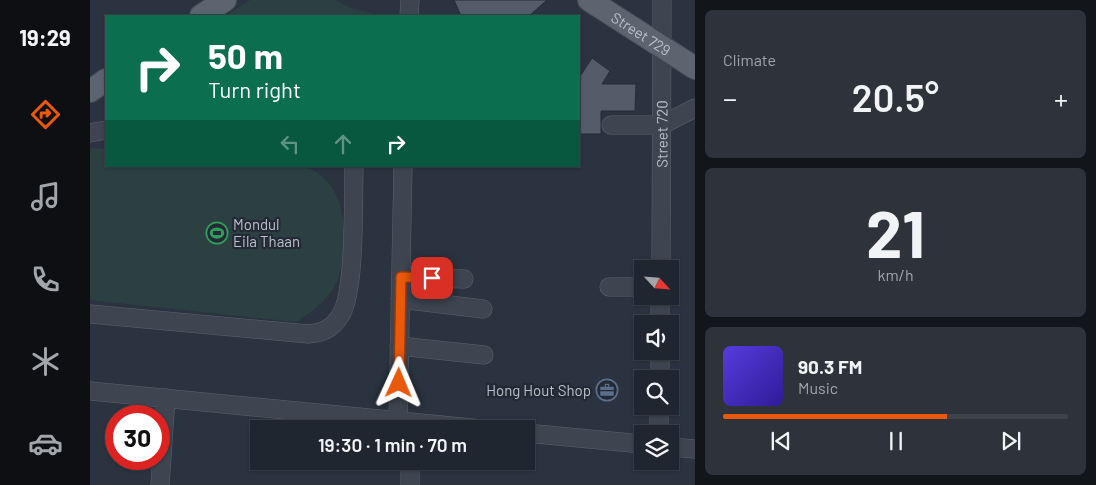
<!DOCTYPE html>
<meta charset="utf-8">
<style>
:root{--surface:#20262f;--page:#2d323b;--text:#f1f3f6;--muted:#a2a5aa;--line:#3d434b;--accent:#ea580c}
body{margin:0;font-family:Barlow,sans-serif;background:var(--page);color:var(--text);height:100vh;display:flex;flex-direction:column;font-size:19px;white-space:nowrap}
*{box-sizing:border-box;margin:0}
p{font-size:16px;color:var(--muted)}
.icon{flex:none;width:28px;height:28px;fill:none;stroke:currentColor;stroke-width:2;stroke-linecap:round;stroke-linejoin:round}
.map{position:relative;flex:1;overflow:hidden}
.side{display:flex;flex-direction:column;gap:10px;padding:10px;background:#12151a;width:401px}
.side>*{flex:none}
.guide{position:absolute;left:15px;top:15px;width:475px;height:152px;border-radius:0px;box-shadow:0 1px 4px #0004,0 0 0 1px var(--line);background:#0b6e4f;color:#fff;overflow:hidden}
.needle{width:32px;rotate:116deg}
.fabs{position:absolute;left:544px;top:260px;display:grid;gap:10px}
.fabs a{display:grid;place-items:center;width:45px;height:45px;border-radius:0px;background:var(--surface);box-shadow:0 1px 4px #0004,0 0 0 1px var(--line);font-size:25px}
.speed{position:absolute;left:15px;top:405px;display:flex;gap:10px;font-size:25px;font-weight:700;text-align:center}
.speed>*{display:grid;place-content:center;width:65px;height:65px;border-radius:50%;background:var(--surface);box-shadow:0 1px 4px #0004,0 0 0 1px var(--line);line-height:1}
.speed .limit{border:8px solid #d22;background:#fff;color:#111}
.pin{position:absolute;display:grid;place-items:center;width:42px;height:42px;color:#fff;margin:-21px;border-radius:10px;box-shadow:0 2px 8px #0006}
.me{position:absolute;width:55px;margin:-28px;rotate:1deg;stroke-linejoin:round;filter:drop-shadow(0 0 4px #0008)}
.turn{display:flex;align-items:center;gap:18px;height:105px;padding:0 20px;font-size:22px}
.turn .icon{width:65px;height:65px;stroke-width:2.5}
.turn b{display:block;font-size:35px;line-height:42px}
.lanes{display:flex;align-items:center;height:48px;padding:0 20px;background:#0003;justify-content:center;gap:25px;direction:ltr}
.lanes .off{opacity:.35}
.big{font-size:38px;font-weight:600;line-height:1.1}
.side .card{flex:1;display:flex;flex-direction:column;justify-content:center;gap:8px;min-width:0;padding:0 18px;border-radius:8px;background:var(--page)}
.side .dial{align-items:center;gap:0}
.dial b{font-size:65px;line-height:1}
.song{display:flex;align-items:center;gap:15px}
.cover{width:60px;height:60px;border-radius:8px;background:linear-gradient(135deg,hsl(250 70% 55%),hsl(250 70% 35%))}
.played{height:5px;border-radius:2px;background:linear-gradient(90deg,var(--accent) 65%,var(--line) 65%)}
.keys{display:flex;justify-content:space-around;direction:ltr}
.heat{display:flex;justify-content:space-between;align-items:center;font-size:28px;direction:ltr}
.trip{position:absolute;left:160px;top:420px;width:285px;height:50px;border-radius:0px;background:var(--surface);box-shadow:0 1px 4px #0004,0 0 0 1px var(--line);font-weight:600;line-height:50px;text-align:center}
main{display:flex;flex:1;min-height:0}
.tab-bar{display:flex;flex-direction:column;width:90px;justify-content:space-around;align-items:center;background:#0d0f13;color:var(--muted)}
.tab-bar .icon{width:35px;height:35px}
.tab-bar .on{color:var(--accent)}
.tab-bar b{font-size:22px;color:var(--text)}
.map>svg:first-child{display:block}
.green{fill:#2d4041}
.building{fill:#545c6a;stroke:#252c37}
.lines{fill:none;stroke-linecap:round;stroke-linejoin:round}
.minor-casing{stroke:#5c636d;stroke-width:19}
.major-casing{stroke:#484e59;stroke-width:24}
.minor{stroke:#3e4550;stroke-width:18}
.major{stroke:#5c646f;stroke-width:22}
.route-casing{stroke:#983908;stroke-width:12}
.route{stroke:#ea580c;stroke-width:9}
.labels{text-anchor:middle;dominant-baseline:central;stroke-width:4.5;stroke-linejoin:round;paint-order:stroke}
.street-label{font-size:15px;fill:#bbc1ca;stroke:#232a35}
.poi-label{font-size:15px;fill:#bbc1ca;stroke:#232a35;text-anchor:start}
</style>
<main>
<nav class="tab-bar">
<b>19:29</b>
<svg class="icon on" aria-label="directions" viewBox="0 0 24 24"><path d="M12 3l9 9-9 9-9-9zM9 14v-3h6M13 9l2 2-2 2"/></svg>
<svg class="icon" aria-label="music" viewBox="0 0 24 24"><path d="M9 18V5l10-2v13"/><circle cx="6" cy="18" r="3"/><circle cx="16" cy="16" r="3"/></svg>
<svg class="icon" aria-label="phone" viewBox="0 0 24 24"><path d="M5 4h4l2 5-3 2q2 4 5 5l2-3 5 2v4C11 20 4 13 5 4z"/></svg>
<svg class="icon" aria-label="climate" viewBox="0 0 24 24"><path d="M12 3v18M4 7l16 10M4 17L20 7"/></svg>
<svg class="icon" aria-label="car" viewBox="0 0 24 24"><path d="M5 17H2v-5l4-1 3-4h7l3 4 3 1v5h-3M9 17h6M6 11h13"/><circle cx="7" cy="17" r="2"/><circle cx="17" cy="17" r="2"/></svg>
</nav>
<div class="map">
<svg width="605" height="485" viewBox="0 0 605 485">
<rect width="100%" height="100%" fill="#2a333f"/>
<g class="green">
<path d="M160,0H245L263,9L293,16H135Z"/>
<path d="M0,148L16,149V166C65,166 113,166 161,166C176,166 210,164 222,170C249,184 255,215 254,242C252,286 241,299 206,322L0,300Z"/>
</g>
<g class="building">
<path d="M364,0H457L439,16H371Z"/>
<path d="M502,58L520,71L512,84H546L545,111H511V134H489V78Z"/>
</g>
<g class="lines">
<g class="minor-casing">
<g id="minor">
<path d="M319,16L320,0"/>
<path d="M521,125H572L605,108"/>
<path d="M0,133L16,130"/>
<path id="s1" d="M571,269L572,0"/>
<path d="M311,277L374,279"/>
<path d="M519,287H552"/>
<path d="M310,299L393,309"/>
<path d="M0,314L218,334C232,333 242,329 250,316C266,294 263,198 264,166"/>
<path d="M570,324V296"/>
<path d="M309,346L394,355"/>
<path d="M570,379V351"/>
<path d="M0,391L392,429"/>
<path d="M308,421L313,166"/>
<path d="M436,433L552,444"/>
<path d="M569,434V406"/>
<path d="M580,447L605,449"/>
<path d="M70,485L76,398"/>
<path d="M320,485V461"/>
</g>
</g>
<g class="major-casing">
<g id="major">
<path id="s2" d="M499,0L605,68"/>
<path d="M111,16L135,0"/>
<path d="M0,91L16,80"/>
</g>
</g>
<use href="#minor" class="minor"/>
<use href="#major" class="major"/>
</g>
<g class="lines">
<g class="route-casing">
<path id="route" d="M309,383L311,277L342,278"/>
</g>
<use href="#route" class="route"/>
</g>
<defs>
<g id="stadium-ring" transform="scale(1.125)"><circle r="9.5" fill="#232a35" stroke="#2e9e5b" stroke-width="1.5"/><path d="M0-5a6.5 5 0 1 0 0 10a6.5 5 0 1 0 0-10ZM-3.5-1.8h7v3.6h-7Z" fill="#2e9e5b"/></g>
<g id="office-ring" transform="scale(1.125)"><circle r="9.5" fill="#232a35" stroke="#5c6f8a" stroke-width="1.5"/><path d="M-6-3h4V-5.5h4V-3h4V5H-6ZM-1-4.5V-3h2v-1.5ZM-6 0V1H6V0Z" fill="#5c6f8a"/></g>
</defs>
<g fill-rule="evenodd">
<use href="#stadium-ring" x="127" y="233"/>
<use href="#office-ring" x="517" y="390"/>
</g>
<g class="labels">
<g class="street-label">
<text stroke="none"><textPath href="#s2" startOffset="62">Street 729</textPath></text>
<text stroke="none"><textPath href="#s1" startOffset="135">Street 720</textPath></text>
</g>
<g class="poi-label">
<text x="143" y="224">Mondul<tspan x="143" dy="17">Eila Thaan</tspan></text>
<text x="501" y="390" text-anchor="end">Hong Hout Shop</text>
</g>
</g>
</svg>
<div class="fabs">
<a><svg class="needle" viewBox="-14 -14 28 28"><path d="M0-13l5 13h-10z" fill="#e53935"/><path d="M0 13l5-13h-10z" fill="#a2a5aa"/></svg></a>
<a><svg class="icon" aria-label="sound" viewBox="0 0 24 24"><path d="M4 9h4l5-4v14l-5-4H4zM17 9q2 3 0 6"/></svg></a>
<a><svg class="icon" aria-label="search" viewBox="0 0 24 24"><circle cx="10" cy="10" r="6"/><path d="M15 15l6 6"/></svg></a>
<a><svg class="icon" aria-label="layers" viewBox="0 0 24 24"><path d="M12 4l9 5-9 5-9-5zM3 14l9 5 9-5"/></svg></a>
</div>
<div class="speed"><div class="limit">30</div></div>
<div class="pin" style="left:342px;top:278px;background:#d93025"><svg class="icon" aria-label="arrive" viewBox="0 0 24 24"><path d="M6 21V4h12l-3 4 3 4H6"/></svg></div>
<svg class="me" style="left:309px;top:383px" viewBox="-20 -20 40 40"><path d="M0-17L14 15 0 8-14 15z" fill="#ea580c" stroke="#fff" stroke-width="4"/></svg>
<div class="trip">19:30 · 1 min · 70 m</div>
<div class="guide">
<div class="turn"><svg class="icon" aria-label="right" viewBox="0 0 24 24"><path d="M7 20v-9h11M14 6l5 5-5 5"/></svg><div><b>50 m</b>Turn right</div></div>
<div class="lanes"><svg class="icon off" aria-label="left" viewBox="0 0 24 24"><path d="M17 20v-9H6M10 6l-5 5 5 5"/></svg><svg class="icon off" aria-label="ahead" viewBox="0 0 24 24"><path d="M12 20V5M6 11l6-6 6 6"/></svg><svg class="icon" aria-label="right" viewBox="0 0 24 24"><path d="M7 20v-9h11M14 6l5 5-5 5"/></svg></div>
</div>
</div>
<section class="side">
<div class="card"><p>Climate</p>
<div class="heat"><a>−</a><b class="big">20.5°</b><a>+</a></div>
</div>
<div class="card dial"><b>21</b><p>km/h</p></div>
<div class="card">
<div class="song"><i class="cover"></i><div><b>90.3 FM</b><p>Music</p></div></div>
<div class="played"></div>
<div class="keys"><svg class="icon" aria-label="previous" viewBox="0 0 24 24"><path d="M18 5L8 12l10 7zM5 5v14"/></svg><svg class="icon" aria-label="pause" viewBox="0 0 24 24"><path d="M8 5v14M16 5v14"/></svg><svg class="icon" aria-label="next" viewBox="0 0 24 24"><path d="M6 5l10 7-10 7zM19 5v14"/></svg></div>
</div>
</section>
</main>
